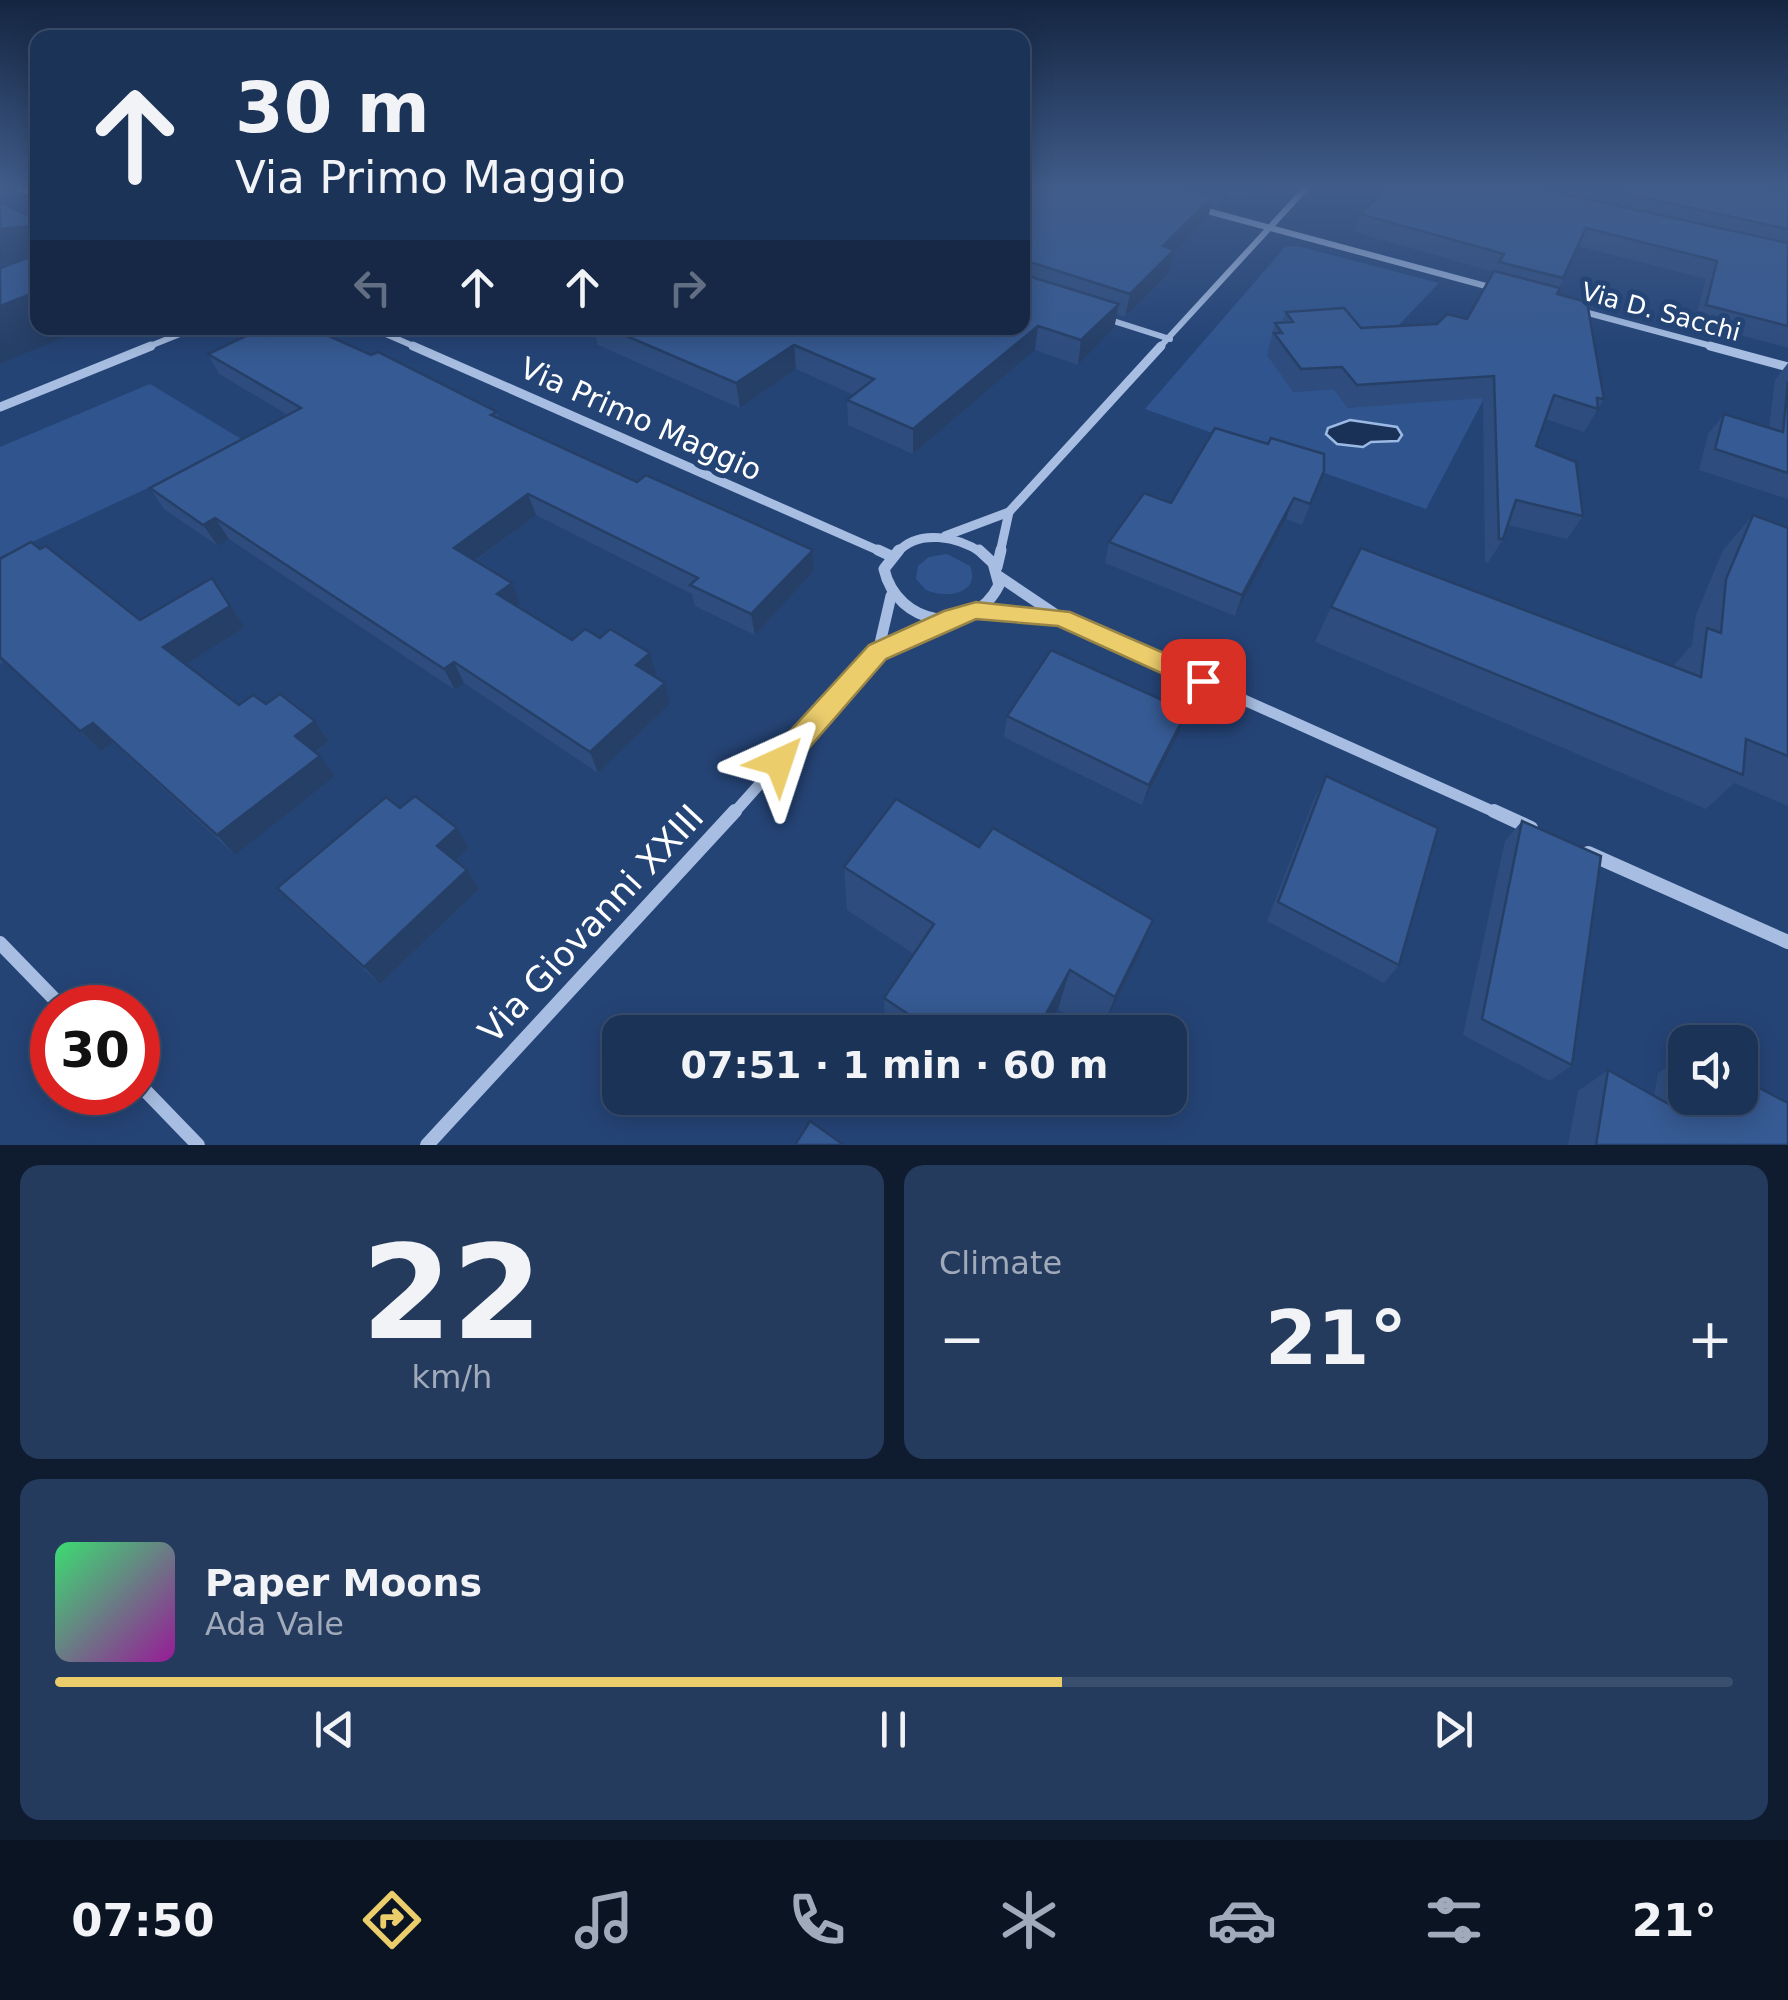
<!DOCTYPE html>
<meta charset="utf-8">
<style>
:root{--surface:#1c3358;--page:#253b5e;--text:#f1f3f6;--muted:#a0aaba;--line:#3a4e6e;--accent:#ebcd6c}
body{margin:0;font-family:"DejaVu Sans",sans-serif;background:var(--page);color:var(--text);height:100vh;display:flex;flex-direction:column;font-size:38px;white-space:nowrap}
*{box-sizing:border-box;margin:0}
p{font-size:32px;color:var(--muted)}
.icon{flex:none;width:55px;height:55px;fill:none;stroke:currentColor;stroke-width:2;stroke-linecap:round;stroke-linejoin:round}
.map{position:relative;height:1145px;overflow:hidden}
.side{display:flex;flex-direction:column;gap:20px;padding:20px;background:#0f1c30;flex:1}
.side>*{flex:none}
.banner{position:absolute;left:30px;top:30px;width:1000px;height:305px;border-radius:20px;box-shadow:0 5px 25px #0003,0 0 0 2px var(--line);background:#1c3358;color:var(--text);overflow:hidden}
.controls{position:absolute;left:1668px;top:1025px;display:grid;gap:20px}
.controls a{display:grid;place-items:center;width:90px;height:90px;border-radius:20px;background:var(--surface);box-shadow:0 5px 25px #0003,0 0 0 2px var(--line);font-size:50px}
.speed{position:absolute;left:30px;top:985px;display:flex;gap:20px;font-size:50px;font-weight:700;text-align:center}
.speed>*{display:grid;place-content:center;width:130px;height:130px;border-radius:50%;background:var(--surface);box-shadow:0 5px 25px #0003,0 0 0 2px var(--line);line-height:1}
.speed .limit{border:15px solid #d22;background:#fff;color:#111}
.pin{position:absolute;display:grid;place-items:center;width:85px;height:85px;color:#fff;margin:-42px;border-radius:20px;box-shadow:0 5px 15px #0006}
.me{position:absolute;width:110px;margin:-55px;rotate:42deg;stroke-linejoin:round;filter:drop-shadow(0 0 8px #0008)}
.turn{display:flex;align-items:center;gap:35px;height:210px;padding:0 40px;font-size:45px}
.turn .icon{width:130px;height:130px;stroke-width:2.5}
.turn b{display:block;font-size:70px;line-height:85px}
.lanes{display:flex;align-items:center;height:95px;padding:0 40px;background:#0003;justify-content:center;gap:50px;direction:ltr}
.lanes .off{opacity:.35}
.big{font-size:75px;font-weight:700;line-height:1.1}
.side .card{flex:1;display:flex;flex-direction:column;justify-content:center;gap:15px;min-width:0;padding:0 35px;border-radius:20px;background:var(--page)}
.side .dial{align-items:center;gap:0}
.dial b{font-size:130px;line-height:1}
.song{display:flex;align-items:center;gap:30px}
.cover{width:120px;height:120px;border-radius:15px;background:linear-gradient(135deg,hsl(140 70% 55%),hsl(300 70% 35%))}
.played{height:10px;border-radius:5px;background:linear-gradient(90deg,var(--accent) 60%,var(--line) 60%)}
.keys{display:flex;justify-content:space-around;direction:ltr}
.heat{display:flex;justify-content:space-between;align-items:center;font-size:55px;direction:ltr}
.side .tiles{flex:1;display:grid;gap:20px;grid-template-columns:1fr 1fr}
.card:last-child{grid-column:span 2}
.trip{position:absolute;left:602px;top:1015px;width:585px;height:100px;border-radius:20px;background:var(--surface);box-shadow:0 5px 25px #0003,0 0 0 2px var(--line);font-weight:700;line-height:100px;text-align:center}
.menu{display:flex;height:160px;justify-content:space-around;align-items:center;background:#0b1423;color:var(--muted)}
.menu .icon{width:70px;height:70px}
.menu .selected{color:var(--accent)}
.menu b{font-size:45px;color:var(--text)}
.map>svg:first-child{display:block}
.green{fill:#30558e}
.water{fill:#1a3157;stroke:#9bb9e3;stroke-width:2.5}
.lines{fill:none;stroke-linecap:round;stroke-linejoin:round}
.minor-far3{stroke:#a7bee2;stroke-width:6}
.minor-far2{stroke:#a7bee2;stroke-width:9}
.minor-far1{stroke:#a7bee2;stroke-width:11}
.minor{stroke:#a7bee2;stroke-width:14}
.wall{fill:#2e4d7e}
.shaded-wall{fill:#263f67}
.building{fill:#365a93;stroke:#263f67;stroke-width:2.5}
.route{fill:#ebcd6c;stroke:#998546;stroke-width:2.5}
.labels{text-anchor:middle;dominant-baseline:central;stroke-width:10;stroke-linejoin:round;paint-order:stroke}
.far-street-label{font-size:25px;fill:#fff;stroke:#254476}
.street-label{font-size:30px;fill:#fff;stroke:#254476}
.near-street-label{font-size:35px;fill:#fff;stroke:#254476}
</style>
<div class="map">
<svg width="1788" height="1145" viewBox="0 0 1788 1145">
<rect width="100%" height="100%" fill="#254476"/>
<g class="green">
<path d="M1298,246L1439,283L1394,330L1275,355L1293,392L1334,389L1348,408L1490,387L1426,509L1145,409L1285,247Z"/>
<path d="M150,384L246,442L0,557V447Z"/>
<path d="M947,554L970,566C981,594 946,599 926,590L916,579L918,566L929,557Z"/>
</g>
<path class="water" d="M1350,420L1397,427L1402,435L1398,441L1371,442L1363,447L1337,444L1326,434L1328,428Z"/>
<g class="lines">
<g class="minor-far3">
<path d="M15,187L38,195"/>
<path d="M1200,209L1497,289"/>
<path d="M1577,310L1719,348"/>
<path d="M1104,318L1170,339"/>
<path d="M372,328L418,348"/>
<path d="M145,348L195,328"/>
<path d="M1159,348L1307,187"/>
</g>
<g class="minor-far2">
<path d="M413,346L884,553"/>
<path d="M1710,346L1788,367"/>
<path d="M0,407L151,346"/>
<path d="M945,536L1009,512L1161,346"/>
<path d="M897,553C918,528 959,537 982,553"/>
<path d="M1000,553L1009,512"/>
</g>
<g class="minor-far1">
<path d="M878,550L891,556"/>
<path d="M899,550L884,569C897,626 972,639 999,585L993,563L979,550"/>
<path d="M997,567L1001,550"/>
<path d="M997,575L1061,618L1499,814"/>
<path d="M978,610L1060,618"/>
<path d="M878,652L891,596"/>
<path d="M733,814L878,652L952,617"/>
</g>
<g class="minor">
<path d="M1494,811L1531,828"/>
<path d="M1588,853L1788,942"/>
<path d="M0,943L63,1008"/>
<path d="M138,1083L198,1145"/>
<path d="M427,1145L735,811"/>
</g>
</g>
<g class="wall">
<path d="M1022,187H1253L1249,199L1228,198L1219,207L1211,205L1208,218L1174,253L1169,273L1125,317L1117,314L1114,328L1078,365L1035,350L913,454L848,425L847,400L854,395L796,369L740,408L598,345L593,328H1022Z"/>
<path d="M1370,187H1754L1788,194V348L1694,323L1706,279L1578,246L1557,294L1604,399L1584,432L1546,419L1536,446L1583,516L1567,539L1508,525L1503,539L1488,563L1485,562L1483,398L1348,408L1334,389L1293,392L1267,355L1275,323L1282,322L1286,312L1361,328L1437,324L1467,319L1494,272L1354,232L1360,214L1380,195L1368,192Z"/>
<path d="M0,202L38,220V328H126L102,338L86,328L0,364V268L14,263L0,264Z"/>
<path d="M266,336L497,412L500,419L637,482L813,550L814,571L755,635L695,606L692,594L536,515L475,561L520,604L517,606L572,640L656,674L653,676L670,704L598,773L464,683L455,690L229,539L218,546L164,509L150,488L288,415L219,374L208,354Z"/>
<path d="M1788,363V499L1699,470L1708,434L1724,414L1769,428L1775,380Z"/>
<path d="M1324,471L1302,525L1286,519L1235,616L1105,563L1109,542L1171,503Z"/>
<path d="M1753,515L1788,528V806L1734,783L1706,809L1315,642L1331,607L1675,667V664L1692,645L1696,615L1723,550Z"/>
<path d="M0,559L140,620L212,578L245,627L186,664L239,705L266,704L315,721L329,741L316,752L335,776L235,855L113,743L101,751L4,662L0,664Z"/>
<path d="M1007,716L1180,732L1142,805L1004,737Z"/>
<path d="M1326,776L1399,965L1384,983L1267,921L1315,797Z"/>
<path d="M400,808L469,848L455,860L467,870L479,889L380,984L295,907L277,888Z"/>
<path d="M1522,821L1572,1065L1550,1081L1463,1035L1505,841Z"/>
<path d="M979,847L1153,920L1136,961L1101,1032H1095L1058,1009L1045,1032H885L884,998L914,954L847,910L844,867Z"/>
<path d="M1685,1056V1098L1788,1145H1568L1578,1091L1608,1070L1654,1096L1658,1073Z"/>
<path d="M973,1098H1010L1000,1116Z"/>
</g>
<g class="shaded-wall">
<path d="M1224,187H1231L1228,198L1219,207Z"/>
<path d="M1213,196L1208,218L1174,253L1169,273L1125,317L1130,294L1163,246Z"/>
<path d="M38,225V261L0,264V229Z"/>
<path d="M1027,261L1024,284L1022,285V262Z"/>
<path d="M38,291V328H86L0,364V306Z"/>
<path d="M1119,304L1114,328L1078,365L1081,340Z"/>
<path d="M1038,326L1035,350L913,454V429Z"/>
<path d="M96,328H126L102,338Z"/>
<path d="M794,345L796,369L740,408L736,383Z"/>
<path d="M528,494L536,515L463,569L454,548Z"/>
<path d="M1294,498L1286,519L1235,616L1242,595Z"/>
<path d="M215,518L229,539L218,546L203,525Z"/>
<path d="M813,550L814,571L755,635L751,614Z"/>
<path d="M212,578L245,627L180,668L163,647Z"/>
<path d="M512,583L520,604L506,615L497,594Z"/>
<path d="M650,653L656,674L642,686L636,665Z"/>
<path d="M454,662L464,683L455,690L444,669Z"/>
<path d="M665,683L670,704L598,773L590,752Z"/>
<path d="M1187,711L1180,732L1142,805L1149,785Z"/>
<path d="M315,721L329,741L310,756L295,736Z"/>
<path d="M93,723L113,743L101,751L80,731Z"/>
<path d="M320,756L335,776L235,855L217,835Z"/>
<path d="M457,828L469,848L450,865L437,846Z"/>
<path d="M467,870L479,889L380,984L364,967Z"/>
<path d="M1153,920L1136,961L1101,1032L1115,997Z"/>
<path d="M1070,970L1058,1009L1045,1032H1036Z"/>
<path d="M1004,1098H1010L1000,1116Z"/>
</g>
<g class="building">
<path d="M1022,187H1175L1213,196L1163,246L1174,250L1130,294L1027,261L1022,262Z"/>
<path d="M1388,187H1532L1788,243V326L1706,305L1717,261L1586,228L1563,278L1499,262L1504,254L1360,214Z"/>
<path d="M1595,187H1754L1788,194V229Z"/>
<path d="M0,202L38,220V225L0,229Z"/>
<path d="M38,254V291L0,306V268Z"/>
<path d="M1494,271L1560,288L1557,294L1587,302L1604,399L1597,398L1598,409L1554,395L1536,446L1576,462L1583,516L1516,500L1503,539H1499L1494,376L1357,385L1342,367L1301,369L1274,333H1282L1275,323L1293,322L1286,312L1344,308L1361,328L1437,324L1447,314L1467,319Z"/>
<path d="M1022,274L1119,304L1081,340L1038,326L913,429L847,400L874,379L794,345L736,383L608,328H1022Z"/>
<path d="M283,328H311L371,355L378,352L497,412L491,415L637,482L646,475L813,550L751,614L690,585L698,578L528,494L454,548L512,583L497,594L572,640L585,629L600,638L610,629L650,653L636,665L665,683L590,752L454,662L444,669L215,518L203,525L150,488L301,408L208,354L256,331L266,336Z"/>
<path d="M1788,381V473L1715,449L1724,414L1783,432Z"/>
<path d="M1215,428L1268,444L1271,438L1324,454V471L1310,504L1294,498L1242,595L1109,542L1144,493L1171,503Z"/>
<path d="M1753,515L1788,528V756L1746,739L1743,775L1331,607L1361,548L1701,677L1707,628L1721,633L1726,579Z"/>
<path d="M31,542L40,549L46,546L140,620L212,578L230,606L163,647L239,705L253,695L266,704L280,694L315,721L295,736L320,756L217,835L93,723L80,731L0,657V559Z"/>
<path d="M1051,650L1187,711L1149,785L1007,716Z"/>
<path d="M1326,776L1438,828L1399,965L1278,902Z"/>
<path d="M415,796L457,828L437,846L467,870L364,967L277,888L386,797L400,808Z"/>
<path d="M896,799L979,847L993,828L1153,920L1115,997L1070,970L1036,1032H935L884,998L934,924L844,867Z"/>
<path d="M1522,821L1601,856L1572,1065L1482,1019Z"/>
<path d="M1608,1070L1683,1112L1685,1098H1740V1078L1788,1103V1145H1596Z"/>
<path d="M810,1121L844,1145H795Z"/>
</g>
<linearGradient id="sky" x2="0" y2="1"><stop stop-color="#142541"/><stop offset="0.54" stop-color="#405c8a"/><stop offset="1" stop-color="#405c8a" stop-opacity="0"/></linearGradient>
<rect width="1788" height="347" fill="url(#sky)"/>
<path class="route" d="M976,602L1070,612L1212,674L1215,681L1212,688H1194L1058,626L976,619L886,659L789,771L779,774L769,771L765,762L769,754L869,645L944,611Z"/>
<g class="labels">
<g class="far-street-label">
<text transform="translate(1661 312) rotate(15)">Via D. Sacchi</text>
</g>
<g class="street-label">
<text transform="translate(641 419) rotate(24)">Via Primo Maggio</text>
</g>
<g class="near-street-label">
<text transform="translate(591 924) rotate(-47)">Via Giovanni XXIII</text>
</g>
</g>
</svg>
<div class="controls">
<a><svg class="icon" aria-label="sound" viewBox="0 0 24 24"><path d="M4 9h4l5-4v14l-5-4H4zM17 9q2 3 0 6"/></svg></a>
</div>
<div class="speed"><div class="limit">30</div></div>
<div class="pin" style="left:1203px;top:681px;background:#d93025"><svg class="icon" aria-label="arrive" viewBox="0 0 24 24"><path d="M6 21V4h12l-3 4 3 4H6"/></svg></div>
<svg class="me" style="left:779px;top:762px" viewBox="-20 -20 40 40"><path d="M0-17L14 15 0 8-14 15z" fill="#ebcd6c" stroke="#fff" stroke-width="4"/></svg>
<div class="trip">07:51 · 1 min · 60 m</div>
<div class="banner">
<div class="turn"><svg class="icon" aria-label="ahead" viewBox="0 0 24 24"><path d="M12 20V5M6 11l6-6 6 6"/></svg><div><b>30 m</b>Via Primo Maggio</div></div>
<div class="lanes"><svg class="icon off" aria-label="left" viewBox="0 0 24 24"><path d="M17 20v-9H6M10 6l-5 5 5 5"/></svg><svg class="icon" aria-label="ahead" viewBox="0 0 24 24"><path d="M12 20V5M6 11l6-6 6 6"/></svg><svg class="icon" aria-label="ahead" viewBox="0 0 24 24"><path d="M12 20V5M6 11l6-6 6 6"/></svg><svg class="icon off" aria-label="right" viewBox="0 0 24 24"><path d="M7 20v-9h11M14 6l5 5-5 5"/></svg></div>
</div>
</div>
<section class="side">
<div class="tiles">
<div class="card dial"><b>22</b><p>km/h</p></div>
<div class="card"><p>Climate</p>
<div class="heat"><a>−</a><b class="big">21°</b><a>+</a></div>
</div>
<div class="card">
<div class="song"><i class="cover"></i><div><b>Paper Moons</b><p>Ada Vale</p></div></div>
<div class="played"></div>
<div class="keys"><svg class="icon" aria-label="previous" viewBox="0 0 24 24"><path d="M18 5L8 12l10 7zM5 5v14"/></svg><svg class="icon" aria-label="pause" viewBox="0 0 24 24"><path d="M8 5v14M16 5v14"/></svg><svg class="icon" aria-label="next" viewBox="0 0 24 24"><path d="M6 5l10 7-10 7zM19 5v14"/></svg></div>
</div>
</div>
</section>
<nav class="menu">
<b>07:50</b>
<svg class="icon selected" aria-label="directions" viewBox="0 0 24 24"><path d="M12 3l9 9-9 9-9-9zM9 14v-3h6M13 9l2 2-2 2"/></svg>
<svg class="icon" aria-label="music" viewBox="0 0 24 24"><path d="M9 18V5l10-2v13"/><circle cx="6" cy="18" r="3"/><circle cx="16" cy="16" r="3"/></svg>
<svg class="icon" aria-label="phone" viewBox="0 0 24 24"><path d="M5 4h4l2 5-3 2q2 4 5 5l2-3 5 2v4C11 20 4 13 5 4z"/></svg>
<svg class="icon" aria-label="climate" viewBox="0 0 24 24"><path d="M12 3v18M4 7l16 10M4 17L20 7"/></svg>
<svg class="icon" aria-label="car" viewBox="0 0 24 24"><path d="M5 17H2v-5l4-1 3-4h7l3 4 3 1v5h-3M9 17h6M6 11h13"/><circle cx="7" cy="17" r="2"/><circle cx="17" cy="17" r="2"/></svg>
<svg class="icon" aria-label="filters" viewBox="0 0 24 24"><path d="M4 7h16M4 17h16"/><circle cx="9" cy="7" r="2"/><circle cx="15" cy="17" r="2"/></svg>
<b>21°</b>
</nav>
